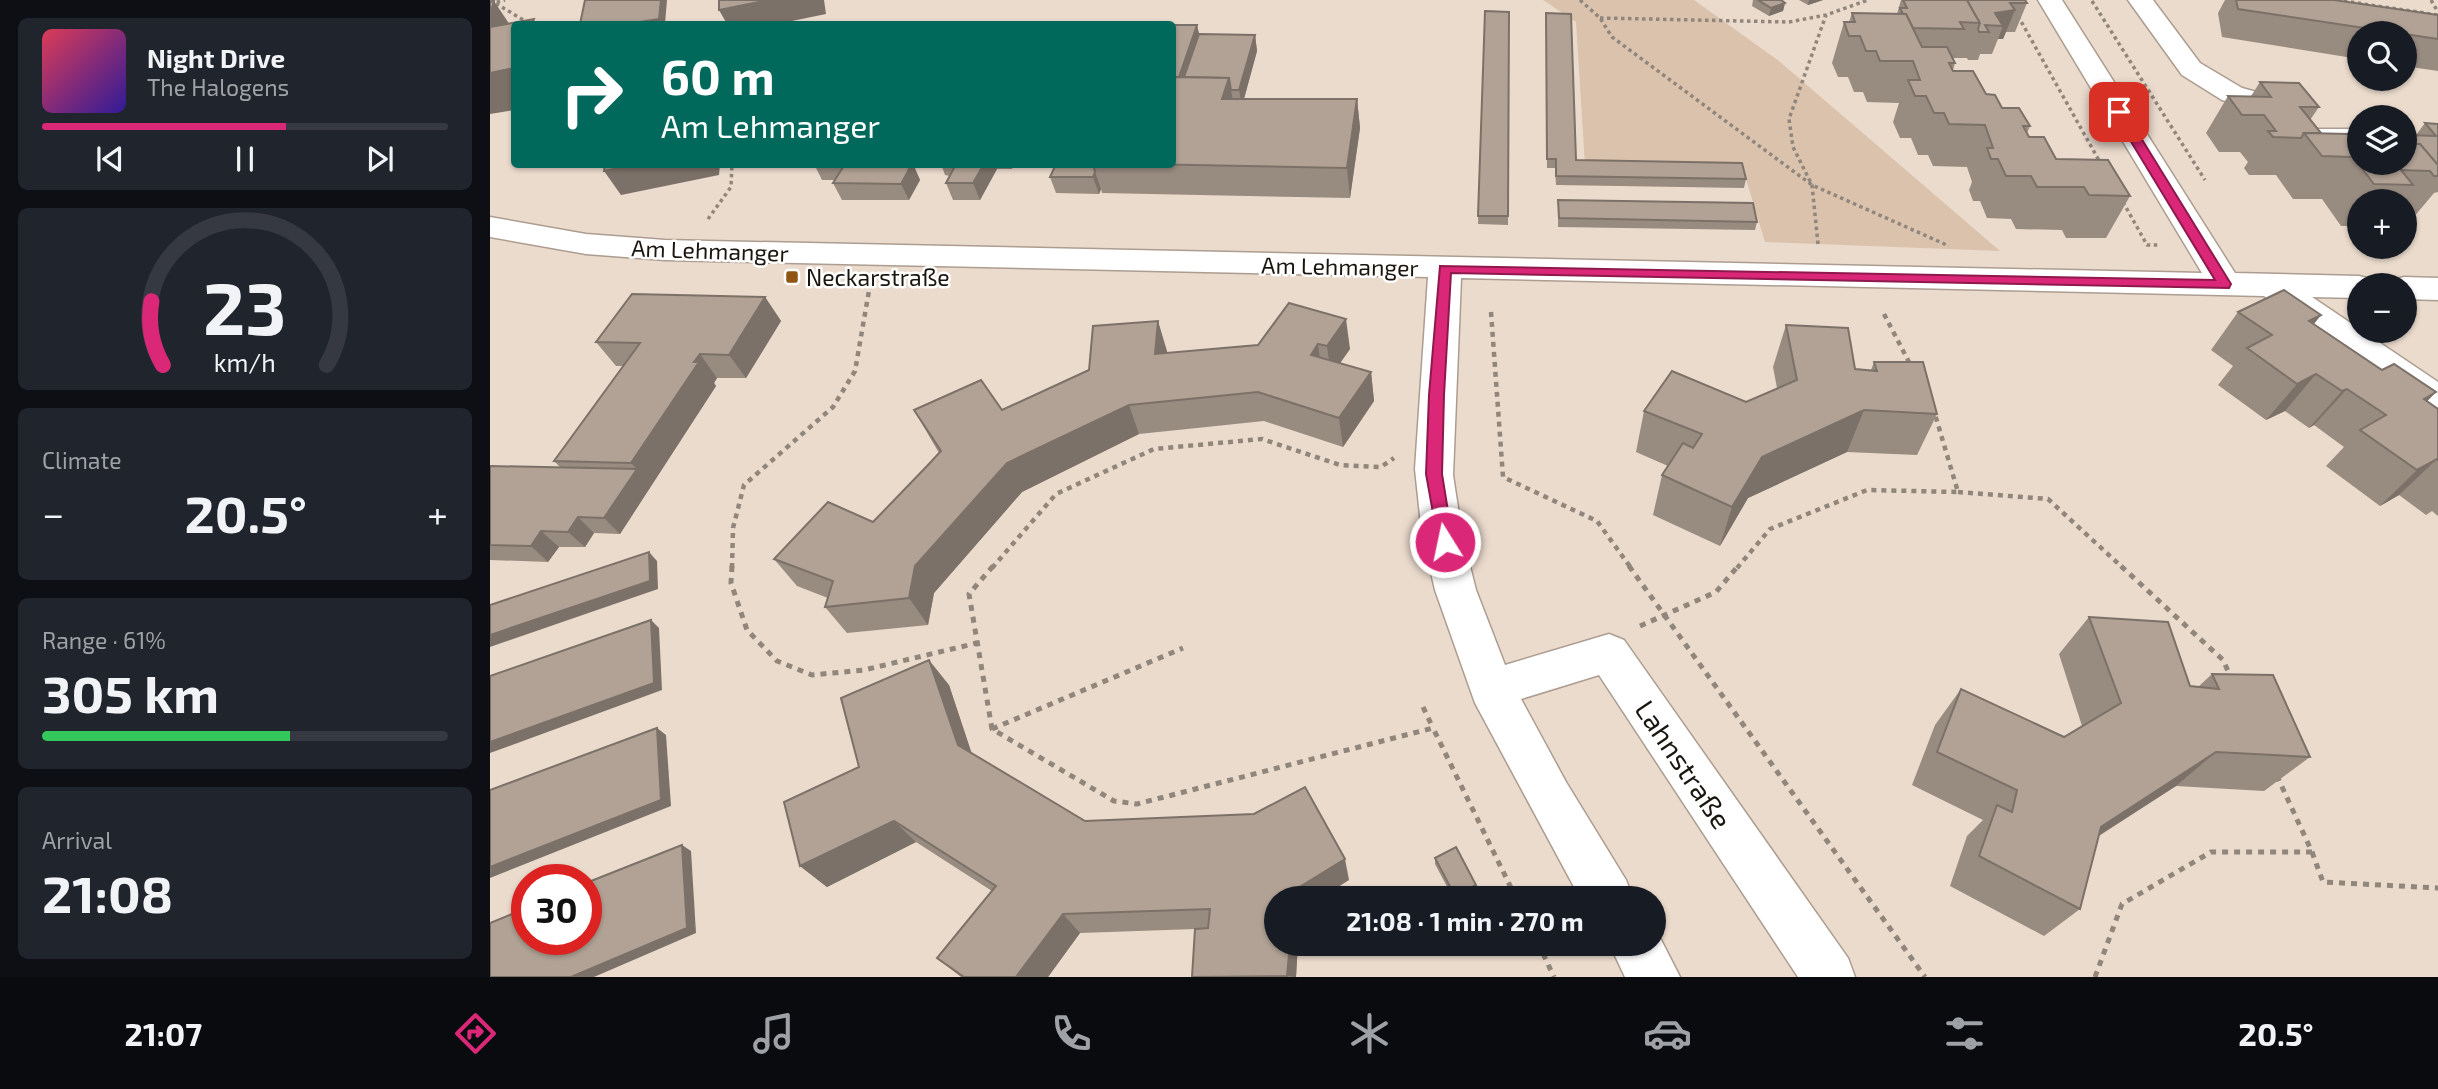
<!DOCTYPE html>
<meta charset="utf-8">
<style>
:root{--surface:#171b24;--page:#20242c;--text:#f1f3f6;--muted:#9ea1a6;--line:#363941;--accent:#db2777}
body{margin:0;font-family:"Exo 2",sans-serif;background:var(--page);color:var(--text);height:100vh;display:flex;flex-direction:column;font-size:26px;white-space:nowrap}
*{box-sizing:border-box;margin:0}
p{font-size:23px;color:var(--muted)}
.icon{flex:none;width:38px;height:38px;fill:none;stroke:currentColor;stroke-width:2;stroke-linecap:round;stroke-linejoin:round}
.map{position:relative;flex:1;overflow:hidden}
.details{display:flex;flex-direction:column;gap:18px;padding:18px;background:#0d0f14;width:490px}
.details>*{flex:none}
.hud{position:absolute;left:21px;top:21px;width:665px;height:147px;border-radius:7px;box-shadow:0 2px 5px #0004;background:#00695c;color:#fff;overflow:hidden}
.buttons{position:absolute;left:1857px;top:21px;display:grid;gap:14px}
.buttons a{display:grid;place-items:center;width:70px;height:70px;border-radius:50%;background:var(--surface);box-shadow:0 2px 5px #0004;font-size:35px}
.speed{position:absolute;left:21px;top:864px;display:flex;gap:14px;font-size:35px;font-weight:700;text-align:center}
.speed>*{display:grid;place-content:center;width:91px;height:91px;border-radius:50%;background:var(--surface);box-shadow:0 2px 5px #0004;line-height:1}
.speed .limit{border:10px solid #d22;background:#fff;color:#111}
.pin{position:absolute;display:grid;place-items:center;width:60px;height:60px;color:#fff;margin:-30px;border-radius:14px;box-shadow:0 4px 10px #0006}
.me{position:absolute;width:77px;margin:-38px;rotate:350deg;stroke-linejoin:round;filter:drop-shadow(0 0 5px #0008)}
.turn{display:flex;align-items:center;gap:24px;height:147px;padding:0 35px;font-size:32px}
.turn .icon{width:91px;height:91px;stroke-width:2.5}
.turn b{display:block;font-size:49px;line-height:60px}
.big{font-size:52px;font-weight:700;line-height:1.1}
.details .widget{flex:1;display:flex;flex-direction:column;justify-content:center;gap:10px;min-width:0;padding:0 24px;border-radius:10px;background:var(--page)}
.details .dial{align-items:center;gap:0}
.dial svg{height:182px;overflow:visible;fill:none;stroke:var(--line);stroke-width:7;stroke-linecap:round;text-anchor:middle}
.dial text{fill:var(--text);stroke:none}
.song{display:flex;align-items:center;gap:21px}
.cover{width:84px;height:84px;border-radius:10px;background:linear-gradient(135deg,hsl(350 70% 55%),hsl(250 70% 35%))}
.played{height:7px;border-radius:4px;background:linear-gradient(90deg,var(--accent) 60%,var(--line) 60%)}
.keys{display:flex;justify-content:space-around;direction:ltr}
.heat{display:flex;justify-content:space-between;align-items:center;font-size:38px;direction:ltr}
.charge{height:10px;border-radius:5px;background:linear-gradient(90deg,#34c759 61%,var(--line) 0)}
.trip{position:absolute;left:774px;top:886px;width:402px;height:70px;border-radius:35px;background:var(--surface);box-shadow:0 2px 5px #0004;font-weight:700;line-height:70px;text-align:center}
.menu{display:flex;height:112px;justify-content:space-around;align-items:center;background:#090b0e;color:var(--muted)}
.menu .icon{width:49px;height:49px}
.menu .active{color:var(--accent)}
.menu b{font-size:32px;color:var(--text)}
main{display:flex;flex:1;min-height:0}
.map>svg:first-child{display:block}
.green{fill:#dbc2ac}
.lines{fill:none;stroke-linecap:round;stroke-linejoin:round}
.minor-casing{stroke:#ac9d90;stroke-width:3}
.path-far2{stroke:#91867c;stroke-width:3.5;stroke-dasharray:3.5 3.5;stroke-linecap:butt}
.path-far1{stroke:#91867c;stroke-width:4.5;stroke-dasharray:5 5;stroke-linecap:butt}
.path{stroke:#91867c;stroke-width:5;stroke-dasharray:6 6;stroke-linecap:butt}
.minor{fill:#fff;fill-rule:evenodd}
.wall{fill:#988b80}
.shaded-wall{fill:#7c7168}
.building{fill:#b1a295;stroke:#7c7168;stroke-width:2}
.route{fill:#db2777;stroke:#8e194d;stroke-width:2}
.poi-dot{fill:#8f5511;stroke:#fff;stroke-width:2.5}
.labels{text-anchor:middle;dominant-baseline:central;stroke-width:5;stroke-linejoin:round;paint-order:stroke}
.street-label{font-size:23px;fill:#1b1510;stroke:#fff}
.poi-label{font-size:23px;fill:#1b1510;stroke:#fff;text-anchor:start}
.near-street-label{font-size:28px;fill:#1b1510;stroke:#fff}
</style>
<main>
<section class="details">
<div class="widget">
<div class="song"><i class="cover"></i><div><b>Night Drive</b><p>The Halogens</p></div></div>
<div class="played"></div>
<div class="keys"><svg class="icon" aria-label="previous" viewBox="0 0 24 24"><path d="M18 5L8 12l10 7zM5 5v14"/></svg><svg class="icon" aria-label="pause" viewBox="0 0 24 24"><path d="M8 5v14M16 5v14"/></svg><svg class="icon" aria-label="next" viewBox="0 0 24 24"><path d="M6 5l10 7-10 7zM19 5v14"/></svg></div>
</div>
<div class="widget dial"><svg viewBox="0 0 100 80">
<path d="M14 69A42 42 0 1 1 86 69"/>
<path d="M14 69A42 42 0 0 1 9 41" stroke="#db2777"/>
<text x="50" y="56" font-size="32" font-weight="700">23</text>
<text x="50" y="72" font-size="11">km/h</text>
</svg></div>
<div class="widget"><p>Climate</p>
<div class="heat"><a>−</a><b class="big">20.5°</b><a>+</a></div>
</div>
<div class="widget"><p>Range · 61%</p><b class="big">305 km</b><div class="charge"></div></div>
<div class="widget"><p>Arrival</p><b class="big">21:08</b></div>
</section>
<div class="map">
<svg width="1948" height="977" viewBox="0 0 1948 977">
<rect width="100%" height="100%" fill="#ebdbcd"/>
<path class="green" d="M1053,0H1204L1289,61L1510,251L1275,242L1253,169L1095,165L1086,22Z"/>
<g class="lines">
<g class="minor-casing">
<g id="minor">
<path d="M1548,0H1572L1745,273L1869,276L1881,279L1884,285H1869V298L1822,297L1948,382V413L1935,409L1774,296L971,278L963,475L972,534L986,590L1015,665L1119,634L1134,640L1358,958L1365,977H1308L1109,675L1031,699L1076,782L1136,880L1143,898H1090L985,703L945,590L932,534L925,469L938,277L175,260L96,254L0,237V217L96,234L175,240L1712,273Z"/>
<path d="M1638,0H1663L1710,63L1752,88L1778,95L1821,129H1869V147L1804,143L1758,107L1732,100L1692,75Z"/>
<path d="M1914,277L1948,278V300L1914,299V285H1899L1902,280Z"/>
<path d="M1164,926L1190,977H1135L1119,943H1164Z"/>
</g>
</g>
<g class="path-far2">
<path d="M0,0L40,24"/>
<path d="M1090,0L1110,18L1122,37L1322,185L1459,246"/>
<path d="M1847,0L1948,15"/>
<path d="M1941,0L1948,12"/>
<path d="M1602,1L1715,180"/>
<path d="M0,4L15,0"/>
<path d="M1528,16L1611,164"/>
<path d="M1110,18L1299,22L1336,15L1378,0"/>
<path d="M1633,202L1657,245H1669"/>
<path d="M218,219L241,187L242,164"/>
<path d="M1328,244L1322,185L1303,147L1299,119L1336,15"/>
</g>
<g class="path-far1">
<path d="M1001,312L1013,477L1107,521L1141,568"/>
<path d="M1394,314L1421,366"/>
<path d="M1468,492L1558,499L1633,568"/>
<path d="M242,568L243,528L254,485L343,407L365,371L380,285"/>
<path d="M502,568L566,494L664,449L772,439L850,465L891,467L904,458"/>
<path d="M1247,568L1280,529L1377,490L1468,492L1444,411"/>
</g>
<g class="path">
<path d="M242,566L241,583L257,630L287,661L322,675L374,670L487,643"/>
<path d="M503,566L479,594L502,729L624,801L647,804L943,728L1026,898"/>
<path d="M1139,566L1435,977"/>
<path d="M1631,566L1733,660L1742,680"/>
<path d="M1150,626L1226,592L1248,566"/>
<path d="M933,707L943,728"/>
<path d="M502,729L693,648"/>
<path d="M1822,852L1833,882L1948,888"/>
<path d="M1048,943L1064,977"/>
<path d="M1605,977L1632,904L1721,852H1822L1787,776"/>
</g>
<use href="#minor" class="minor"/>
</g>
<g class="wall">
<path d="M1263,0H1291L1295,3L1293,11L1279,16L1262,6Z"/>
<path d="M1309,0H1333L1318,5Z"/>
<path d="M1411,0H1535L1537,3L1525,32H1516L1513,39H1508L1502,54H1490L1488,60H1478L1477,58H1463L1465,63L1463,70L1496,94L1512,108L1540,126L1537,133L1539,137L1566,159L1640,196L1616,238H1576L1572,230L1526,229L1521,219L1497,218L1490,201H1483L1479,190L1482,182L1477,167L1443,166L1438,155H1428L1421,138H1410L1403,122L1409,103L1377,102L1373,92H1364L1358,77H1348L1342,63L1354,22H1359L1362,13L1407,14Z"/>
<path d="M1735,0H1844L1948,15V71L1914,66V33H1869V59L1732,37L1728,13Z"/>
<path d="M995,11L1019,12L1018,225L988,224Z"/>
<path d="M1056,13L1086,160L1256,179L1254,188L1066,185L1065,168H1057Z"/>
<path d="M707,25L709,34L765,35L767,51L754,99H867L870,128L860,198L612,193L611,189L609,194L566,193L560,177L566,164H682Z"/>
<path d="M1770,82L1829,107L1820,120L1831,133L1860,134L1869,163L1926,135L1935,123L1948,124V192L1944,193L1923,218H1914V201H1869V226H1851L1832,199H1803L1786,175H1759L1754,168L1758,162L1750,152H1729L1716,133L1738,96H1761Z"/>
<path d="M324,164H423L430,180L419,200H352L343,183L345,180H332Z"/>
<path d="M451,164H524L522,169H507L490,200H463L456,183L460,176L455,175Z"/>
<path d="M1068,200L1267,222L1265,230L1068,227Z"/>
<path d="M275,297L291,321L256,378H227L224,383L226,386L130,534L104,533L95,547H69L58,562L0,560V466L71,468L64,461L133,366H126L106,342Z"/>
<path d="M799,303L860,349L850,363L881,372L884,401L853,447L774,421L649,434L532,492L444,593L438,625L357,633L335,607L338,598L307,586L284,559L383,522L449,453L424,410H512L599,370L668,321L676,353L768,345Z"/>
<path d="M1748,312L1831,315L1824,324L1892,370L1946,392L1937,401L1948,409V516L1942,511L1936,515L1909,495L1890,506L1836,466L1854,447L1824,425L1819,428L1795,411L1776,420L1728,385L1743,366L1721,350Z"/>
<path d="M1296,325L1365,369L1381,370L1384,362L1447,414L1427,455L1357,452L1258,498L1230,546L1163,515L1172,475L1178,466L1146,452L1154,411L1256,402L1287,388L1283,367Z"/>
<path d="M1599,617L1700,686L1708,687L1722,674L1820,757L1774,791L1686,786L1609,836L1590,909L1554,936L1460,886L1477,836L1493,820L1422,785L1445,725L1471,689L1574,737L1592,726L1569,654Z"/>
<path d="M459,685L481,753L595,821L859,880L786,898L808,943L806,977H702L705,929L590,933L558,977H471L447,958L502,891L426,842L337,887L310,866L369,767Z"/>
<path d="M945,858L986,891L972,898H963L945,864Z"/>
</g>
<g class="shaded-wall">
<path d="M171,0H177L175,24H137Z"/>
<path d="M279,0H334L336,14L297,22V24H237L229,10Z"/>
<path d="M1319,0H1333L1318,5Z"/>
<path d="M4,1L24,31L0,67V9Z"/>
<path d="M1295,3L1293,11L1279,16L1281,8Z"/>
<path d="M1525,10L1513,39H1508L1513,26L1505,13Z"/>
<path d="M707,25L712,48L698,89L687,82Z"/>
<path d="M765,35L767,51L752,106L749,90Z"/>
<path d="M24,68V110L0,114V73Z"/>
<path d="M739,78L744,107L732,99Z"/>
<path d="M867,99L870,128L860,198L857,168Z"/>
<path d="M146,164H230L229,175L131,195L114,171Z"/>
<path d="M422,164H423L430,180L419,200L411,184Z"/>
<path d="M494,164H505L507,169L490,200L483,183Z"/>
<path d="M605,172L611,189L609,194L603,177Z"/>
<path d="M275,297L291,321L256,378L239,355Z"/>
<path d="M1831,315L1801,352L1819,321Z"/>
<path d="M856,319L860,349L841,376L837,346Z"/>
<path d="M668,321L677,351L674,384L665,354Z"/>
<path d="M828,344L832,374L821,355Z"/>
<path d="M210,354L227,378L224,383L226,386L130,534L114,518L147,469L141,463Z"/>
<path d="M881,372L884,401L853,447L849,418Z"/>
<path d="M1826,374L1795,411L1776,420L1807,384Z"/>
<path d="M1857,389L1824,425L1819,428L1852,391Z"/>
<path d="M1946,392L1910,429L1934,399Z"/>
<path d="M639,405L649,434L532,492L444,593L438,625L419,598L425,566L517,463Z"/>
<path d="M1374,410L1357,452L1258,498L1230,546L1242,507L1272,457Z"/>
<path d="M1947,459L1909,495L1890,506L1927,470Z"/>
<path d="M88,517L104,533L95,547L78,532Z"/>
<path d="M51,531L69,547L58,562L41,546Z"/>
<path d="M159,552L167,561L168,589L0,647V635Z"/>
<path d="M161,620L169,628L172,690L0,753V742Z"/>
<path d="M439,660L459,685L487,769L468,745Z"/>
<path d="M167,728L176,735L181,806L0,878V867Z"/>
<path d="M1726,752L1686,786L1575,857L1611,827Z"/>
<path d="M404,821L426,842L337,887L310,866Z"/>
<path d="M192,845L201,851L206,933L104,977H81Z"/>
<path d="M855,859L859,880L831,898H803V891Z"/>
<path d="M986,885V891L972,898H965V896Z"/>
<path d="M573,914L590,933L558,977H526Z"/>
<path d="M800,943H808L806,977L797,976Z"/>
</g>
<g class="building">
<path d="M95,0H171L169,19L137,24H90Z"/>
<path d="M229,0H279L229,10Z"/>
<path d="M1268,0H1291L1295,3L1281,8Z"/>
<path d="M1413,0H1477L1490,23L1470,22L1474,29L1423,28L1416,14H1413L1410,8H1417Z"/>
<path d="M1477,0H1535L1537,3H1520L1525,10L1505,13L1513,26L1495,25L1499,32H1489L1488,29L1490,23Z"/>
<path d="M1746,0H1844L1948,15V39L1748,9Z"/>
<path d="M4,1L0,15V2Z"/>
<path d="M995,11L1019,12L1018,216H988Z"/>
<path d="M1056,13L1081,14L1086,160L1252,163L1256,179L1066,176V159H1057Z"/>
<path d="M1362,13L1416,14L1432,47H1457L1465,63H1459L1463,71H1483L1496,94L1505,95L1512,108H1529L1540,126H1533L1539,137H1554L1566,159L1618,160L1640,196L1599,195L1594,187H1547L1541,176H1516L1508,159H1501L1497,148H1503L1495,125L1459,124L1454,113H1444L1436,96H1425L1418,80H1430L1423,61H1390L1386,51H1376L1370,36H1359L1354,22H1365Z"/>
<path d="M44,19L42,24H24V68L0,73V27Z"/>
<path d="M540,23L667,24H539Z"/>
<path d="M682,25H707L689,77H682Z"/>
<path d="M709,34L765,35L749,90H741L739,78L694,77Z"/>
<path d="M682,77L739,78L732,99H867L857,168L653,164H682Z"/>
<path d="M1770,82L1809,83L1829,107H1810L1831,133H1814L1811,138L1783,137L1778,131H1786L1774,115H1752L1738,96L1781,97Z"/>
<path d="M1935,123L1948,124V163H1946L1930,144H1914V135L1946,136Z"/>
<path d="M1814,133L1860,134L1867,143H1869V163H1914V144H1930L1948,165V176H1944L1940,171L1911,170L1923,185L1884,184L1863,157L1832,156Z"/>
<path d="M115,164H146L114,171Z"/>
<path d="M355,164H422L411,184L343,183Z"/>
<path d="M466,164H494L483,183H456Z"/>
<path d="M566,164H603L605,172L603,177H560Z"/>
<path d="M1068,200L1263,203L1267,222L1069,218Z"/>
<path d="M1794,290L1831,315L1819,321L1892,370L1904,364L1946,392L1934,399L1948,409V460L1947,459L1927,470L1870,430L1896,415L1857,389L1852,391L1826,374L1807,384L1757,348L1782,335L1748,312Z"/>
<path d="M142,294L275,297L239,355L210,354L204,362H209L141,463L64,461L150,343L106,342Z"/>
<path d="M799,303L856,319L837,346L828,344L821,355L881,372L849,418L768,392L639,405L517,463L425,566L419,598L335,607L343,581L284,559L338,502L383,522L438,465L451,451L424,410L491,380L512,410L599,370L603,326L668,321L665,354L768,345Z"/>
<path d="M1296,325L1358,328L1365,369L1387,371L1384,362H1433L1447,414L1374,410L1272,457L1242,507L1172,475L1193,443L1203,448L1212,434L1154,411L1182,371L1256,402L1307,380Z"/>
<path d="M0,466L147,469L114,518L88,517L78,532L51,531L41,546L0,545Z"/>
<path d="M159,552L160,581L0,635V605Z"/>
<path d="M1599,617L1678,622L1700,686L1729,689L1722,674L1783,675L1820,757L1726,752L1611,827L1590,909L1489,856L1507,805L1522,812L1527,790L1447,752L1471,689L1574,737L1631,703Z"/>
<path d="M161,620L164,683L0,742V676Z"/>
<path d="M439,660L468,745L595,821L764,814L815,787L855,859L803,891V898H786V943H800L797,976L702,977L705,929L718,928L720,909L573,914L526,977H474L447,958L506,886L404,821L310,866L294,802L369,767L351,698Z"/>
<path d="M167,728L171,800L0,867V790Z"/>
<path d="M192,845L197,928L81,977H0V923L37,908V940H96V883Z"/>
<path d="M966,847L986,885L965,896L945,858Z"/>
</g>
<path class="route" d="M1629,109L1635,112L1741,284L1739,288L961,273L954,395L952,474L963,542L961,546H949L936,474L939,395L950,266L1725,280L1623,112Z"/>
<rect class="poi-dot" x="295" y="270" width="14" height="14" rx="3.5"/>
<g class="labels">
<g class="street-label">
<text transform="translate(220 250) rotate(2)">Am Lehmanger</text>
<text transform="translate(850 266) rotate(1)">Am Lehmanger</text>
</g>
<g class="poi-label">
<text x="316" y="277">Neckarstraße</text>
</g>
<g class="near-street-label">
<text transform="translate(1194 764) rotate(56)">Lahnstraße</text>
</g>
</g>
</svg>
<div class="buttons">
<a><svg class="icon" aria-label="search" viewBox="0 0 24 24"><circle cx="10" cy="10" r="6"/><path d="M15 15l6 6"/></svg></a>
<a><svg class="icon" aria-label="layers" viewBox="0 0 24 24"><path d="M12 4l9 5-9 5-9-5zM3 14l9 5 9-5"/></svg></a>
<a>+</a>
<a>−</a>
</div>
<div class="speed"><div class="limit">30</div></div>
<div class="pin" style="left:1629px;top:112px;background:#d93025"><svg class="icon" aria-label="arrive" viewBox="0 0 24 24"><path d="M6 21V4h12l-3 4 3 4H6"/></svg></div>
<svg class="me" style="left:955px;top:542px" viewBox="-20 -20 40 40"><circle r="17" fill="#db2777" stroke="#fff" stroke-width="3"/><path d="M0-11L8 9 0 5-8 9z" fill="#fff"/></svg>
<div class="trip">21:08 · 1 min · 270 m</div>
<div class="hud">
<div class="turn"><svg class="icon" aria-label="right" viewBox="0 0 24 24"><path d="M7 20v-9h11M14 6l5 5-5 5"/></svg><div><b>60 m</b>Am Lehmanger</div></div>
</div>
</div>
</main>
<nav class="menu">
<b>21:07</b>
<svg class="icon active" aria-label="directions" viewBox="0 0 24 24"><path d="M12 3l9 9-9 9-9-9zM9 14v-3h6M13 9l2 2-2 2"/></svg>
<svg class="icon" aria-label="music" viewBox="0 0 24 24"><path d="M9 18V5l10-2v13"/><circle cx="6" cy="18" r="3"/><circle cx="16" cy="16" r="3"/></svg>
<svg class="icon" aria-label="phone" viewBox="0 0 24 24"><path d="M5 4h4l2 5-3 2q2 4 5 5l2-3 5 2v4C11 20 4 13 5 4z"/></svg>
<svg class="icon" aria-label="climate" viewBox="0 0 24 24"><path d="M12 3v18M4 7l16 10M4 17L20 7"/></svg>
<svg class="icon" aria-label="car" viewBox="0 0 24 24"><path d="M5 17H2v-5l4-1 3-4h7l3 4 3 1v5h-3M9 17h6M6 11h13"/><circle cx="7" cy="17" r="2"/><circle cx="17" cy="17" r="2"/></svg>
<svg class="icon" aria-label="filters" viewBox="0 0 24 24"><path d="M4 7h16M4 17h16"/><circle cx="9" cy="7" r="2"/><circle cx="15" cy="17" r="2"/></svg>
<b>20.5°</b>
</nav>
